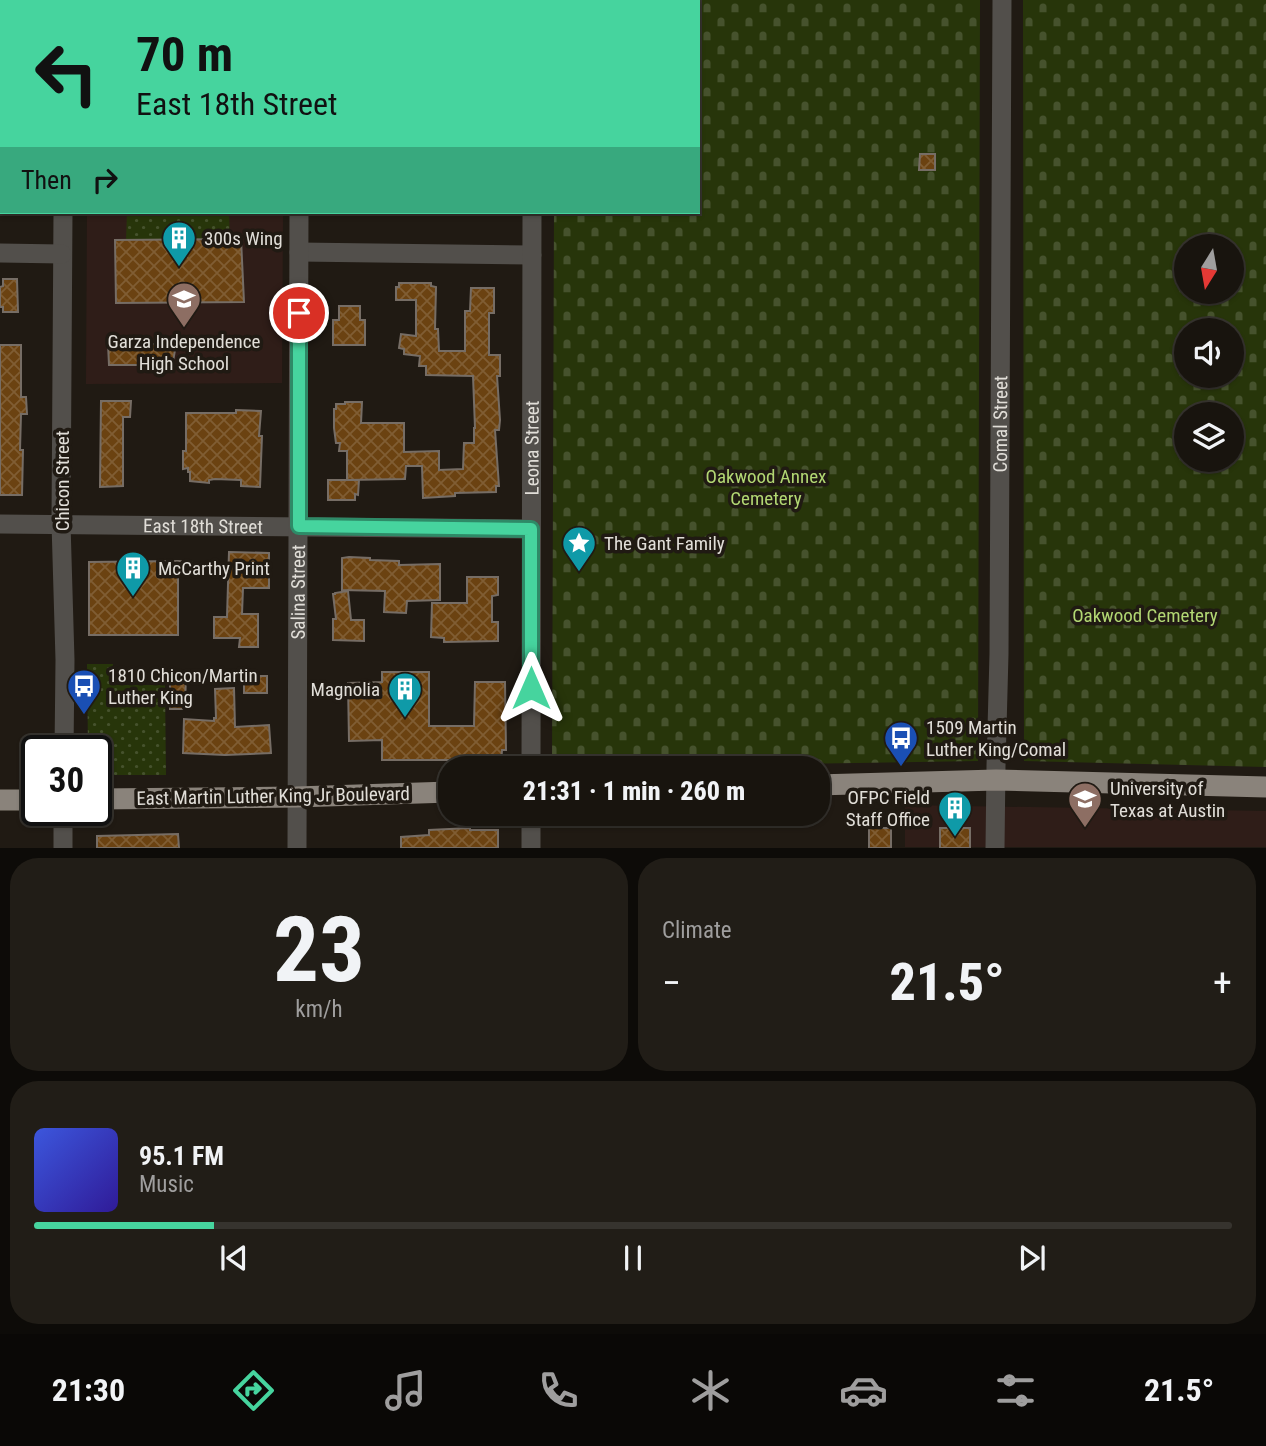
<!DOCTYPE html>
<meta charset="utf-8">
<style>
:root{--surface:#18140e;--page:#211d17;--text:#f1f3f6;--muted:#9f9e9e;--line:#36332e;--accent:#46d49e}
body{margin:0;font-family:"Roboto Condensed",sans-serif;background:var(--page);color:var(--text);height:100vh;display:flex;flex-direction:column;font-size:26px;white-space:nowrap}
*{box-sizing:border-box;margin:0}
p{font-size:23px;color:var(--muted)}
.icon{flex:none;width:38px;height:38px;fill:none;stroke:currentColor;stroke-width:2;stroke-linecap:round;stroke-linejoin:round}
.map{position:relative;height:848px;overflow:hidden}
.side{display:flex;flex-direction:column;gap:10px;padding:10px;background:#0d0b08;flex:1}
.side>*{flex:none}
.top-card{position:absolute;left:0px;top:0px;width:700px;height:214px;box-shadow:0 2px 5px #0004,0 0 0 2px var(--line);background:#46d49e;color:#111;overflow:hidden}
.needle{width:46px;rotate:191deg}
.buttons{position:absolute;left:1174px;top:234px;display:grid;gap:14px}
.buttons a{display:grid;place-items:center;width:70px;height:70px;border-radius:50%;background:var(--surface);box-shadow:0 2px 5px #0004,0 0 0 2px var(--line);font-size:35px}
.speed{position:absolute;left:21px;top:735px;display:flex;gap:14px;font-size:35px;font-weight:700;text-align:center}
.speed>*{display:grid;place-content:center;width:91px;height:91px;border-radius:50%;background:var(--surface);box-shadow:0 2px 5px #0004,0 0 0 2px var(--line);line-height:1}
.speed .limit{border:4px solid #111;border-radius:10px;background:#fff;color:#111}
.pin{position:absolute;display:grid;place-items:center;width:60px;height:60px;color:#fff;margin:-30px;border:4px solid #fff;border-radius:50%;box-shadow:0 2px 7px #0007}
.me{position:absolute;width:77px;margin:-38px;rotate:0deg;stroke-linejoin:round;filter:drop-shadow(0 0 5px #0008)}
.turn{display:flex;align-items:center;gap:24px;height:147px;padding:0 21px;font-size:32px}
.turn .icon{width:91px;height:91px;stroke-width:2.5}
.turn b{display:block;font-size:49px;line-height:60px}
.then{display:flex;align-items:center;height:66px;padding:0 21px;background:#0003;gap:14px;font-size:26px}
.big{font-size:52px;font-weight:800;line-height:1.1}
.side .card{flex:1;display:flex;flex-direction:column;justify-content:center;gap:10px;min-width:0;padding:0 24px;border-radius:28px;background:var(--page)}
.side .dial{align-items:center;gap:0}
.dial b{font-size:91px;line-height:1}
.song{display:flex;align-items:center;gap:21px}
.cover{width:84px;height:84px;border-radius:10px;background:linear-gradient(135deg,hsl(230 70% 55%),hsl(250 70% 35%))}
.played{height:7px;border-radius:4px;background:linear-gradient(90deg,var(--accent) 15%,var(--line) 15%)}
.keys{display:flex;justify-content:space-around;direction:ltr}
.heat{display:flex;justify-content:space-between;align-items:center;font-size:38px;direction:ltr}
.side .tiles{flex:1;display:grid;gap:10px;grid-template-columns:1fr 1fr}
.card:last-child{grid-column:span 2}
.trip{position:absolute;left:438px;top:756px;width:392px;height:70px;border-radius:28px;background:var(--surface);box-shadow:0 2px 5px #0004,0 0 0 2px var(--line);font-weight:800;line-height:70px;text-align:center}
.tabs{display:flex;height:112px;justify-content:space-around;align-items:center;background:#0a0806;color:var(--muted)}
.tabs .icon{width:49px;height:49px}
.tabs .on{color:var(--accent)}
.tabs b{font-size:32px;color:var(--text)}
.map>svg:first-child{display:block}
.education{fill:#2f1d18}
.grass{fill:url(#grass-dots)}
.cemetery{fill:url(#cemetery-stones);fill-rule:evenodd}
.building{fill:url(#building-cross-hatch);stroke:#766d65;stroke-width:2}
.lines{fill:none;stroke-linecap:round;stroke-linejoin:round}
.minor{stroke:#524f4b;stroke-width:19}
.major{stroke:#8a837b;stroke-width:21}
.route-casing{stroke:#2e8a67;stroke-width:18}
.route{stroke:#46d49e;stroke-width:12}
.labels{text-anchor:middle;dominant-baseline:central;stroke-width:7;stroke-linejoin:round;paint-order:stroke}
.poi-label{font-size:19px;fill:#e1ded8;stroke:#201a13;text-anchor:start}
.street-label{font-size:19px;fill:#e1ded8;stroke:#201a13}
.park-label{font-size:19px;fill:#b2d773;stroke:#201a13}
</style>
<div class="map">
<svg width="1266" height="848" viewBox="0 0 1266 848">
<defs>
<pattern id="grass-dots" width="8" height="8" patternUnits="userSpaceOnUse" patternTransform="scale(1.75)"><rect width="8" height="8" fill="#27350a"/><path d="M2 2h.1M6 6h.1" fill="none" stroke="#46522d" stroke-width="1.8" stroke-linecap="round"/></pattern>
<pattern id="cemetery-stones" width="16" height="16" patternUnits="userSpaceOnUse" patternTransform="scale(1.75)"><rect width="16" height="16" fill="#27350a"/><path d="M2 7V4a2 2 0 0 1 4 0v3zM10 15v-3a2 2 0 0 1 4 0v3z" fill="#46522d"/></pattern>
<pattern id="building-cross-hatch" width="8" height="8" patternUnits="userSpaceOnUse" patternTransform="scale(1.75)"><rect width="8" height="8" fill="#6b4211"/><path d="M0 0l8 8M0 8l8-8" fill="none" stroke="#805d33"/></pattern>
</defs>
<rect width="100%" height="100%" fill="#201a13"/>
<g class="education">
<rect x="88" y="0" width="196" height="2"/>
<path d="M87,212H283L282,383L86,384Z"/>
<path d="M905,805L1266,811V847H905Z"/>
</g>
<g class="grass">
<path d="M127,212H229L230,239L126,240Z"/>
<path d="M87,664H113V685H165L166,775H96V751H88Z"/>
</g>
<g class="cemetery">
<path d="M554,0H980L978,761L552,768L554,212H698V2H554Z"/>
<path d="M1023,0H1266V767L1024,761ZM1186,247H1232V292H1186ZM1186,331H1232V376H1186ZM1186,415H1232V460H1186Z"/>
</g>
<g class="building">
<path d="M920,154H935V170H919Z"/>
<path d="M241,239L244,302L116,303L115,240Z"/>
<path d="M3,279H17L18,312H3V307H0V287L3,286Z"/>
<path d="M399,283H431V286L436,287L435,329H438L439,351H465V311H470L471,288H494V313H489V355H500V376H497L500,420L499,430H495L499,486H496V492L455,493V496L423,498L422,466H406L405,479L347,480V451H339L340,443H336L334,428V409H336V404H345V402H362L361,423H404V452L439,451V470L463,469L464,443H474V428H475L473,376L426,375V366H419L420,356L404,354V349L399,348L401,334L416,336V300H396V287H399Z"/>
<path d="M339,306H360V320H365V345H333V320H339Z"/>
<path d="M108,344H176L173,362L160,361V365H109Z"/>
<path d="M0,345H21V397H26L27,414H21L20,450H23L22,495H0Z"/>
<path d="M101,401H131L130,417H123V486L100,487Z"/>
<path d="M236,410L261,411L259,436H262L260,487L241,486V480L215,479L209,480V483L190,481V472H188V468L183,469V451H186V413H236Z"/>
<path d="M328,480H359L358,495L355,494V500H328Z"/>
<path d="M229,552L269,553V588H243L242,614H258V647H239L240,638H214V617H227Z"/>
<path d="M349,557L370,558V560L399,561V565L440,564V600L407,601L406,613L384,612L385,591L342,590V558Z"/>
<path d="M178,561L192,562L191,574L178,575V635H89V562Z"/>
<path d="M467,577H498V595L492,596V622H498V641L444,642V638L431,637L432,603H467Z"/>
<path d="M348,591L351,620H364V641L333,640V619H336L333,594H335V593Z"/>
<path d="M382,672H429V726H474L475,682H505L506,750H502L501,765H477V760H382V740L349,741L348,683L382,682Z"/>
<path d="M170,673H186L185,709H170Z"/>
<rect x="244" y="676" width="23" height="17"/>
<path d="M234,688L235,727L269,725L271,753L225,755L183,753L184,719L214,721V718H216L215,689Z"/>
<path d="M470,828V830H498V848H401V837L429,835V830Z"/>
<rect x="869" y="828" width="22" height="20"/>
<rect x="940" y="828" width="30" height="20"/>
<path d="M178,834L179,848H97V836Z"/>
</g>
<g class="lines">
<g class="minor">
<path d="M61,2V0"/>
<path d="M299,2V0"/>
<path d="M533,2V0"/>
<path d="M63,212L61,523L65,660L64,751"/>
<path d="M299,252L532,255"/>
<path d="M0,253L62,254"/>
<path id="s1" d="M0,524L531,529"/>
<path id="s2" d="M531,768L532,212"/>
<path d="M63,810V848"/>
<path id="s3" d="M297,848L299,212"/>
<path d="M531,848V814"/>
<path id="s4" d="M995,848L996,766L999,654L1002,0"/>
</g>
<g class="major">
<path d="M817,785L996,780L1266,787"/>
<path d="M96,799L296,797L450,792"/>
<path d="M0,800H37"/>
</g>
</g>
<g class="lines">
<g class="route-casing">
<path id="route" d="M299,313V526L531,529V688"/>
</g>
<use href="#route" class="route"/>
</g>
<defs>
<g id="building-pin" transform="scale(1.75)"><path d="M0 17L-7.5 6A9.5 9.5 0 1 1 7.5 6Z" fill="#0f9aa8" stroke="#201a13"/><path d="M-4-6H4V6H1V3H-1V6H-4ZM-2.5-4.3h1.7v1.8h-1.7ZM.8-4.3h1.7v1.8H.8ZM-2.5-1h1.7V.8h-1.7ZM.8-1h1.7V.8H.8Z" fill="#fff"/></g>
<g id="school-pin" transform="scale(1.75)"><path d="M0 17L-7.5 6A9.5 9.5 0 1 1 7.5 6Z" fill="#8d6e63" stroke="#201a13"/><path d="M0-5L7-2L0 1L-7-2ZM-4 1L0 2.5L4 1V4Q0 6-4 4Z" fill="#fff"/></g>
<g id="sight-pin" transform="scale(1.75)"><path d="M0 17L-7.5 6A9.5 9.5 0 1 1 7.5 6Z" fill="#0f9aa8" stroke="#201a13"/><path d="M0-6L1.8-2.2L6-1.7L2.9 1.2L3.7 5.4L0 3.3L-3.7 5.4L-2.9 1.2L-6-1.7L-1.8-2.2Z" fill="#fff"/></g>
<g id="bus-pin" transform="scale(1.75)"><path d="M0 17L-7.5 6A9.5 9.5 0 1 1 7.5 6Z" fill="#1a4fb4" stroke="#201a13"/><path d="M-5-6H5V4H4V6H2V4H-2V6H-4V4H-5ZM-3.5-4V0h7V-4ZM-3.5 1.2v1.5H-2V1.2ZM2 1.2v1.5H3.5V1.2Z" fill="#fff"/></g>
<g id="university-pin" transform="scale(1.75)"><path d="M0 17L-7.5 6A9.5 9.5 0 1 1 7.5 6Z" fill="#8d6e63" stroke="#201a13"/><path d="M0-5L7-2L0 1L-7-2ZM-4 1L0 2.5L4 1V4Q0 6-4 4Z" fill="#fff"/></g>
</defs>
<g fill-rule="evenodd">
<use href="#building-pin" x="179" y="238"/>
<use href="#school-pin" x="184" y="299"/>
<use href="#sight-pin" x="579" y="543"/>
<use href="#building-pin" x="133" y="568"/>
<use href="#bus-pin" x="84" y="686"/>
<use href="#building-pin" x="405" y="689"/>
<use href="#bus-pin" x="901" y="738"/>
<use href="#university-pin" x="1085" y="799"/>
<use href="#building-pin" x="955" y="808"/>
</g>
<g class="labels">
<g class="poi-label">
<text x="204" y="238">300s Wing</text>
<text x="184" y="341" text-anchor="middle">Garza Independence<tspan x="184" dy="22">High School</tspan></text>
<text x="604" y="543">The Gant Family</text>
<text x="158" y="568">McCarthy Print</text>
<text x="108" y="675">1810 Chicon/Martin<tspan x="108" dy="22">Luther King</tspan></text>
<text x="380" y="689" text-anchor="end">Magnolia</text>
<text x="926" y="727">1509 Martin<tspan x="926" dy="22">Luther King/Comal</tspan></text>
<text x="1110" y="788">University of<tspan x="1110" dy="22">Texas at Austin</tspan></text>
<text x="930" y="797" text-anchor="end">OFPC Field<tspan x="930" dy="22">Staff Office</tspan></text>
</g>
<g class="street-label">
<text stroke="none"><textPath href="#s4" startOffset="424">Comal Street</textPath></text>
<text stroke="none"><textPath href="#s2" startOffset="320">Leona Street</textPath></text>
<text transform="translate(62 481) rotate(-90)">Chicon Street</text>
<text stroke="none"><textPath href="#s1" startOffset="203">East 18th Street</textPath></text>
<text stroke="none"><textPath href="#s3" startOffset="256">Salina Street</textPath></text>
<text transform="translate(273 796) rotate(-1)">East Martin Luther King Jr Boulevard</text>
</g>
<g class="park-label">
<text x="766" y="476">Oakwood Annex<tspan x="766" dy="22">Cemetery</tspan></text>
<text x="1145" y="615">Oakwood Cemetery</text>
</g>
</g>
</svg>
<div class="buttons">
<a><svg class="needle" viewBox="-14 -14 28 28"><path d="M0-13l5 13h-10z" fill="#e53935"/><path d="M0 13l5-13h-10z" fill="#9f9e9e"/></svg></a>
<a><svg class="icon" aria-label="sound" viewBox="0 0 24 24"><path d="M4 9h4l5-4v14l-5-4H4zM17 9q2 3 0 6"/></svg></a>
<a><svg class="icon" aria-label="layers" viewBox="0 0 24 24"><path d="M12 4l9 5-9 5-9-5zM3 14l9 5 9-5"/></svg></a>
</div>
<div class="speed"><div class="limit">30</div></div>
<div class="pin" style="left:299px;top:313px;background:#d93025"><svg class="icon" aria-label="arrive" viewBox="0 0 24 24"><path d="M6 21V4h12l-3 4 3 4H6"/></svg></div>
<svg class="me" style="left:531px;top:688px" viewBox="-20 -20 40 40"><path d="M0-17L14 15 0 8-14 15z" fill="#46d49e" stroke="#fff" stroke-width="4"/></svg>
<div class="trip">21:31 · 1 min · 260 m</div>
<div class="top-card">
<div class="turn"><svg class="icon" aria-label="left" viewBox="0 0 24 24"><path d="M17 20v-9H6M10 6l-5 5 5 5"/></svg><div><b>70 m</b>East 18th Street</div></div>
<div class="then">Then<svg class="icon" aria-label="right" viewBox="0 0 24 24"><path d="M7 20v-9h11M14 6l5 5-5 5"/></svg></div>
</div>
</div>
<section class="side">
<div class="tiles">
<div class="card dial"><b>23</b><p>km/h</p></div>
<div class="card"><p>Climate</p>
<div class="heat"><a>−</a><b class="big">21.5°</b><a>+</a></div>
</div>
<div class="card">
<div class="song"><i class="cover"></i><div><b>95.1 FM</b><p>Music</p></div></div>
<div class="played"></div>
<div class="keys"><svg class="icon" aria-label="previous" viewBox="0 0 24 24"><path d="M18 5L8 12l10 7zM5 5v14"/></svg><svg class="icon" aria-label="pause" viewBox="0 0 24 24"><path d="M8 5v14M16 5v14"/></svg><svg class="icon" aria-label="next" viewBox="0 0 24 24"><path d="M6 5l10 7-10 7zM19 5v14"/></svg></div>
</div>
</div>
</section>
<nav class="tabs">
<b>21:30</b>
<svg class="icon on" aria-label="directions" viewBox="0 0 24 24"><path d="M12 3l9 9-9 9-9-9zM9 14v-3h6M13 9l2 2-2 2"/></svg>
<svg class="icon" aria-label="music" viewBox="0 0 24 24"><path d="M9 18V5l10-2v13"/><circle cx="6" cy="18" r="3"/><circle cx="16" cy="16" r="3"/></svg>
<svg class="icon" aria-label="phone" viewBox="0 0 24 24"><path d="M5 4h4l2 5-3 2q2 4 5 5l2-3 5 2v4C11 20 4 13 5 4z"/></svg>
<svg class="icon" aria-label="climate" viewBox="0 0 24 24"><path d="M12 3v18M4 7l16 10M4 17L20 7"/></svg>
<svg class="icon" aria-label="car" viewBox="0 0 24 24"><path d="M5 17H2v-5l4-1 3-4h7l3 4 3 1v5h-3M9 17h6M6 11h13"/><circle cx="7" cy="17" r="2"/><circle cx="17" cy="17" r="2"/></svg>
<svg class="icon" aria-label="filters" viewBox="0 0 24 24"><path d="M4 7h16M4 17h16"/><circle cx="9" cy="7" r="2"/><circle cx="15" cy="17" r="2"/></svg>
<b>21.5°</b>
</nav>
